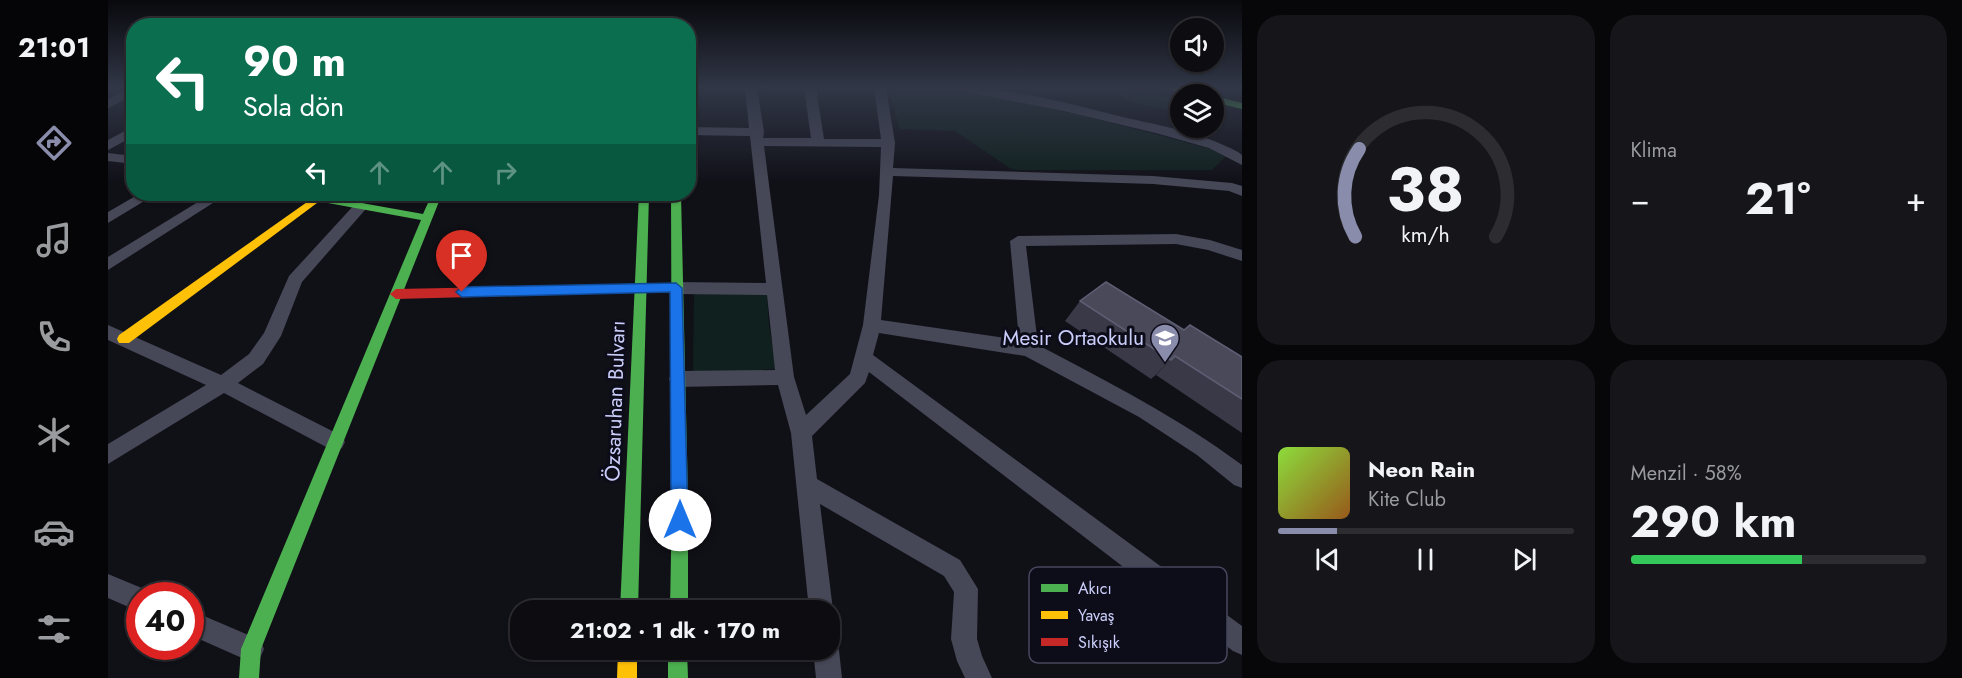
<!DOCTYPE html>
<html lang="tr">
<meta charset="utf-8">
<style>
:root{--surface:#0c0c11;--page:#15151a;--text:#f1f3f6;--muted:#9a9b9f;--line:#2c2c31;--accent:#8a8cab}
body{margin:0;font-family:Jost,sans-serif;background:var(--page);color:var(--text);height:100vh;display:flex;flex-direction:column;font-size:22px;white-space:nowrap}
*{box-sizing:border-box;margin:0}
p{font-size:20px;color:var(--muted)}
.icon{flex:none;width:33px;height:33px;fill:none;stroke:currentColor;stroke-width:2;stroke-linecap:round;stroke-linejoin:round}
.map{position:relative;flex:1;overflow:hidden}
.drawer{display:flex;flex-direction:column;gap:15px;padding:15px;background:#070709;width:720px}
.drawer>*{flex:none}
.guide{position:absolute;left:18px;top:18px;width:570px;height:183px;border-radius:24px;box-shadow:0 2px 4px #0004,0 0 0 2px var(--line);background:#0b6e4f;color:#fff;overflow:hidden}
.tools{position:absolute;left:1062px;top:18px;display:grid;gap:12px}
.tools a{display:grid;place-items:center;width:54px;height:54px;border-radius:50%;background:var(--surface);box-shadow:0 2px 4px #0004,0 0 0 2px var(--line);font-size:30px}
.speed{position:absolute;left:18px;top:582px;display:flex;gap:12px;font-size:30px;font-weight:700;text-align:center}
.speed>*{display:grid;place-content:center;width:78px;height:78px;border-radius:50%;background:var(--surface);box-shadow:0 2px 4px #0004,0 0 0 2px var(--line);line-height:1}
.speed .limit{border:9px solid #d22;background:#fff;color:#111}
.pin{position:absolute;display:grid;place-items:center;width:51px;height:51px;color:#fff;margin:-62px -26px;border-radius:50% 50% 50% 0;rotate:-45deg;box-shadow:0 0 6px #0007}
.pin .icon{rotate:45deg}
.me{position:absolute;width:66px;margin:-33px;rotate:0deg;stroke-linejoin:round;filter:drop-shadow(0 0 4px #0008)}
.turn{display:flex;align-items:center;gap:21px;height:126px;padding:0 18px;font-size:27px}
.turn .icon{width:78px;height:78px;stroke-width:2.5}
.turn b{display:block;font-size:42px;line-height:51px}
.lanes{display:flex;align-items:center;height:57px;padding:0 18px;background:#0003;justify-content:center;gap:30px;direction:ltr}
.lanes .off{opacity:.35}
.big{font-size:45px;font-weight:700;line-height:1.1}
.drawer .card{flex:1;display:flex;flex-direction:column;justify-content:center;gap:9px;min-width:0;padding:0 21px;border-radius:24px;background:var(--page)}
.drawer .dial{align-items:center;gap:0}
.dial svg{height:156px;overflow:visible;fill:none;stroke:var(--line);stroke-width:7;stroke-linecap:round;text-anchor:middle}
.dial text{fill:var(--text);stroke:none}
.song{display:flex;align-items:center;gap:18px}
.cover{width:72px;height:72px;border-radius:9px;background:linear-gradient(135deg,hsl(90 70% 55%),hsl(30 70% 35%))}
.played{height:6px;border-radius:3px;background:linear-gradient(90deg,var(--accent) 20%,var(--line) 20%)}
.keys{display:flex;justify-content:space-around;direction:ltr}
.heat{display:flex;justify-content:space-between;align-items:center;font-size:33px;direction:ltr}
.charge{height:9px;border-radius:4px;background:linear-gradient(90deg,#34c759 58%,var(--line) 0)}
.drawer .tiles{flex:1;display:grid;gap:15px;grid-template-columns:repeat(2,1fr)}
.trip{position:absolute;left:402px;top:600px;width:330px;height:60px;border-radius:24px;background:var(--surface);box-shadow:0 2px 4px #0004,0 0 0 2px var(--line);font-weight:700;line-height:60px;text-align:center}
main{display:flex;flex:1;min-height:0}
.tab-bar{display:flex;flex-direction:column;width:108px;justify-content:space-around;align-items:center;background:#050507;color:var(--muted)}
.tab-bar .icon{width:42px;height:42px}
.tab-bar .on{color:var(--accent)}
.tab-bar b{font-size:27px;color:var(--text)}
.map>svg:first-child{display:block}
.green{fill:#10201e}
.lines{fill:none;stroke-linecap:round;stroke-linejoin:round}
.street{fill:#464757;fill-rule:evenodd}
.fast{fill:#4caf50;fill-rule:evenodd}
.slow{fill:#ffc107;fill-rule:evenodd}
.jam{fill:#c62828;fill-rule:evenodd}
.wall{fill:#393947}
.shaded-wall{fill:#22222b}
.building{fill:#49495a;stroke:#5d5e73;stroke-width:1.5}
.route{fill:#1a73e8;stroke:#114b97;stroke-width:1.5}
.labels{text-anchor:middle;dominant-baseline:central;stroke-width:6;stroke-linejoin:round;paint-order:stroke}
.poi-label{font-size:21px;fill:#cbcefa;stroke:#0d0d1a;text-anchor:end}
.street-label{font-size:21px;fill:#cbcefa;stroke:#0d0d1a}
.key{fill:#0d0d1a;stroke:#46475d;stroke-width:1.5}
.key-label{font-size:16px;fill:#cbcefa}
</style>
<main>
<nav class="tab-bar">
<b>21:01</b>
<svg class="icon on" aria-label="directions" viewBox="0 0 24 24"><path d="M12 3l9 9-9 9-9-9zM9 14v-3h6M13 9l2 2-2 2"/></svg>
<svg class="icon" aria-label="music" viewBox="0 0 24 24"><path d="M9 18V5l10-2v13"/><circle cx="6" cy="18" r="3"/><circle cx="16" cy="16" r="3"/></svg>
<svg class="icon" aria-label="phone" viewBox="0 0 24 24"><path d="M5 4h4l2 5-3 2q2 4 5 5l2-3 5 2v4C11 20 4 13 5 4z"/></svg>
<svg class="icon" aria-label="climate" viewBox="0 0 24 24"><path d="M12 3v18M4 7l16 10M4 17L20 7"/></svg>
<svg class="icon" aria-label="car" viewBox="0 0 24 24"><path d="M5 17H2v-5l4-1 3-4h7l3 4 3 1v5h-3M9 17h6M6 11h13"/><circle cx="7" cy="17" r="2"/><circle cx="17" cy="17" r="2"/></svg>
<svg class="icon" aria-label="filters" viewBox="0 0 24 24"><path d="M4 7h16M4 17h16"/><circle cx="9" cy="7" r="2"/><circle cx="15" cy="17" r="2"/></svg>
</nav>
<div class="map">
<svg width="1134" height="678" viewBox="0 0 1134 678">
<rect width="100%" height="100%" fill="#101017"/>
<g class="green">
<path d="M782,88H841L973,115L1103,149L1118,156L1104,170H910L903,169L847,131L792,129L781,91Z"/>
<path d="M978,88H1015L1072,100V112L1027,103L1011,95Z"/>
<path d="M586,293L659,294L661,325L668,369L585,374Z"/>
</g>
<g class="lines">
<g class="street">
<path d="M21,88H26V95L0,108V99Z"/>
<path d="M637,88H649L656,132L655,138H703L696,88H708L716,139H773L766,88H778L787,143L785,168L1045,176L1124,183L1134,186V196L1121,191L1045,184L785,176L773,320L911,340L902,241L910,236L1068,234L1102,240L1134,250V261L1100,250L1068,244L918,246L930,345C1002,383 1069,417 1134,465V488L1126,485L1089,455L1031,417L917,356L771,333L765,355L1134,626V655L1125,651L761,372L757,383L704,436L709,479L852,560L870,589L869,639L874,656L884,678H857L849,661L843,639L846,592L836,576L712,504L725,610L722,619V610H701L683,433L670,385L570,387L563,384L561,379L563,374L570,371L667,370L659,295L568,294L562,292L560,288L562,284L568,282L658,283L642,136L580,135V127L641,128ZM656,146L773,147L771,195L755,325L742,374L698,415L686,377Z"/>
<path d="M852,88C907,88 963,104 1015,117C1054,126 1095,133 1130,152L1134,155V165L1101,148L1048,133L956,111L858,92Z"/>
<path d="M26,126V136L0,150V140Z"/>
<path d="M0,153L26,156V164L0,161Z"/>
<path d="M31,194H48L0,223V212Z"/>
<path d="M103,194H119L0,270V257Z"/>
<path d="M187,194H222L209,202L189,197Z"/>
<path d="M252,202L257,204L259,207L257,210L194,282L173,336L155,364L130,383L234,436L237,442L234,448L227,451L220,448L116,393L0,464V444L98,385L0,340V325L113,375L141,354L156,333L181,276L247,204Z"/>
<path d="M0,574L41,591L42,596H32V612L0,598Z"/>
<path d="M82,610L152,640L156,649L152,658L143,662L82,635Z"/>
<path d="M722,639L727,641L731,650L734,678H708L705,650H722Z"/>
</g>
<g class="fast">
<path d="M1106,96L1134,103V109L1106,102Z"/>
<path d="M324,194H334L153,649L151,678H131L133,649L313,220L209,201L204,198L209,195L315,214Z"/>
<path d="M531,194H541L530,610H512Z"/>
<path d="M563,194H573L580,498V610H562L564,498Z"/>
<path d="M560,650H579L580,678H560Z"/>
</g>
<g class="slow">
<path d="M1057,88H1074L1093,94H1079Z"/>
<path d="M209,195L213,196V200L21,343H11L9,339L11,335Z"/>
<path d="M510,650H529V678H509Z"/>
</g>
<path class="jam" d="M549,284L555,288L549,292L288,299L282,294L288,289Z"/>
</g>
<path class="wall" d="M972,301L1076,330L1134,357V433L1048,375L1043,379L957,321Z"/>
<path class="shaded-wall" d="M1067,356L1048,375L1043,379L1063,360Z"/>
<path class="building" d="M998,282L1076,330L1082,325L1134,357V399L1067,356L1063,360L972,301Z"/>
<linearGradient id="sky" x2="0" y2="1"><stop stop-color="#09090d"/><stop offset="0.48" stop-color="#313747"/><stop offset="1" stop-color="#313747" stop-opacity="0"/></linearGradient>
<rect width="1134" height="183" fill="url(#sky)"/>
<path class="route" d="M568,283L574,288L580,520L578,526L572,528L566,526L563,520L562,292L354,297L348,292L354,287Z"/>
<defs>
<g id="school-pin" transform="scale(1.5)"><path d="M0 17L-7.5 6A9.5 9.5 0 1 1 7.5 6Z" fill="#8a8cab" stroke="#0d0d1a"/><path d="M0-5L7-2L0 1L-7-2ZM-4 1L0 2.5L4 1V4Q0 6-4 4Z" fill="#fff"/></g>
</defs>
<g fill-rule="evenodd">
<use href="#school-pin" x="1057" y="338"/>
</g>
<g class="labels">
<g class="poi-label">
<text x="1036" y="338">Mesir Ortaokulu</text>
</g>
<g class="street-label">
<text transform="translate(507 401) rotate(-88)">Özsaruhan Bulvarı</text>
</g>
</g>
<rect x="921" y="567" width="198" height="96" rx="9" class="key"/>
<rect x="933" y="584" width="27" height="8" fill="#4caf50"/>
<rect x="933" y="611" width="27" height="8" fill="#ffc107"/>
<rect x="933" y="638" width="27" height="8" fill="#c62828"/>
<g class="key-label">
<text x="970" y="594">Akıcı</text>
<text x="970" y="621">Yavaş</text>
<text x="970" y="648">Sıkışık</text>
</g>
</svg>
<div class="tools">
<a><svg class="icon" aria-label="sound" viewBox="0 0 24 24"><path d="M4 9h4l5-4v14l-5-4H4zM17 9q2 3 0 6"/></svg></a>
<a><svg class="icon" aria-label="layers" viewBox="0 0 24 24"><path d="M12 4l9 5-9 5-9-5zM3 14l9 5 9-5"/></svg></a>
</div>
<div class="speed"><div class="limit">40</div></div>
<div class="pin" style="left:354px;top:292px;background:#d93025"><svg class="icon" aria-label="arrive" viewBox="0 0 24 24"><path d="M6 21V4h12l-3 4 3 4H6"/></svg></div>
<svg class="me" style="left:572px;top:520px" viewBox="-20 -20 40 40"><circle r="19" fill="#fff"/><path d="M0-13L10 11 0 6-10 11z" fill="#1a73e8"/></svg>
<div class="trip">21:02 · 1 dk · 170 m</div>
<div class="guide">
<div class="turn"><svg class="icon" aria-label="left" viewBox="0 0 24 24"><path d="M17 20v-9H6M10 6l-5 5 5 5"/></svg><div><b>90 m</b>Sola dön</div></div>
<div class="lanes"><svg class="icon" aria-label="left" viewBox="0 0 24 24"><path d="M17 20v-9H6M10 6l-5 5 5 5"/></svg><svg class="icon off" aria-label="ahead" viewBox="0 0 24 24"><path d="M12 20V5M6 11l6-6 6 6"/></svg><svg class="icon off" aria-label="ahead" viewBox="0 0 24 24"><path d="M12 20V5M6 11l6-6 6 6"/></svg><svg class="icon off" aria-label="right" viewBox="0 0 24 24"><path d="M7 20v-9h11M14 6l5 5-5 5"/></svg></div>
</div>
</div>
<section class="drawer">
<div class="tiles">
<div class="card dial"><svg viewBox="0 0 100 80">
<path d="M14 69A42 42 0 1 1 86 69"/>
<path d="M14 69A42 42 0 0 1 16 24" stroke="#8a8cab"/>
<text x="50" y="56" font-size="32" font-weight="700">38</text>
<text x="50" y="72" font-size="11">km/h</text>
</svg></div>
<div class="card"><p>Klima</p>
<div class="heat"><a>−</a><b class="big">21°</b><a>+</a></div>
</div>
<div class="card">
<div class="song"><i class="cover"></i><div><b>Neon Rain</b><p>Kite Club</p></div></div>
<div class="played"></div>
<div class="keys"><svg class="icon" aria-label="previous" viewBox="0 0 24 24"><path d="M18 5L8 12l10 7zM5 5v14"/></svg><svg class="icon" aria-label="pause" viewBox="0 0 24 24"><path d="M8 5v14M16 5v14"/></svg><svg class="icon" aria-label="next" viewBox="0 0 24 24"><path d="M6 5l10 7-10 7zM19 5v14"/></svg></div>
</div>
<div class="card"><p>Menzil · 58%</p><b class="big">290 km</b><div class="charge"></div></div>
</div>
</section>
</main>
